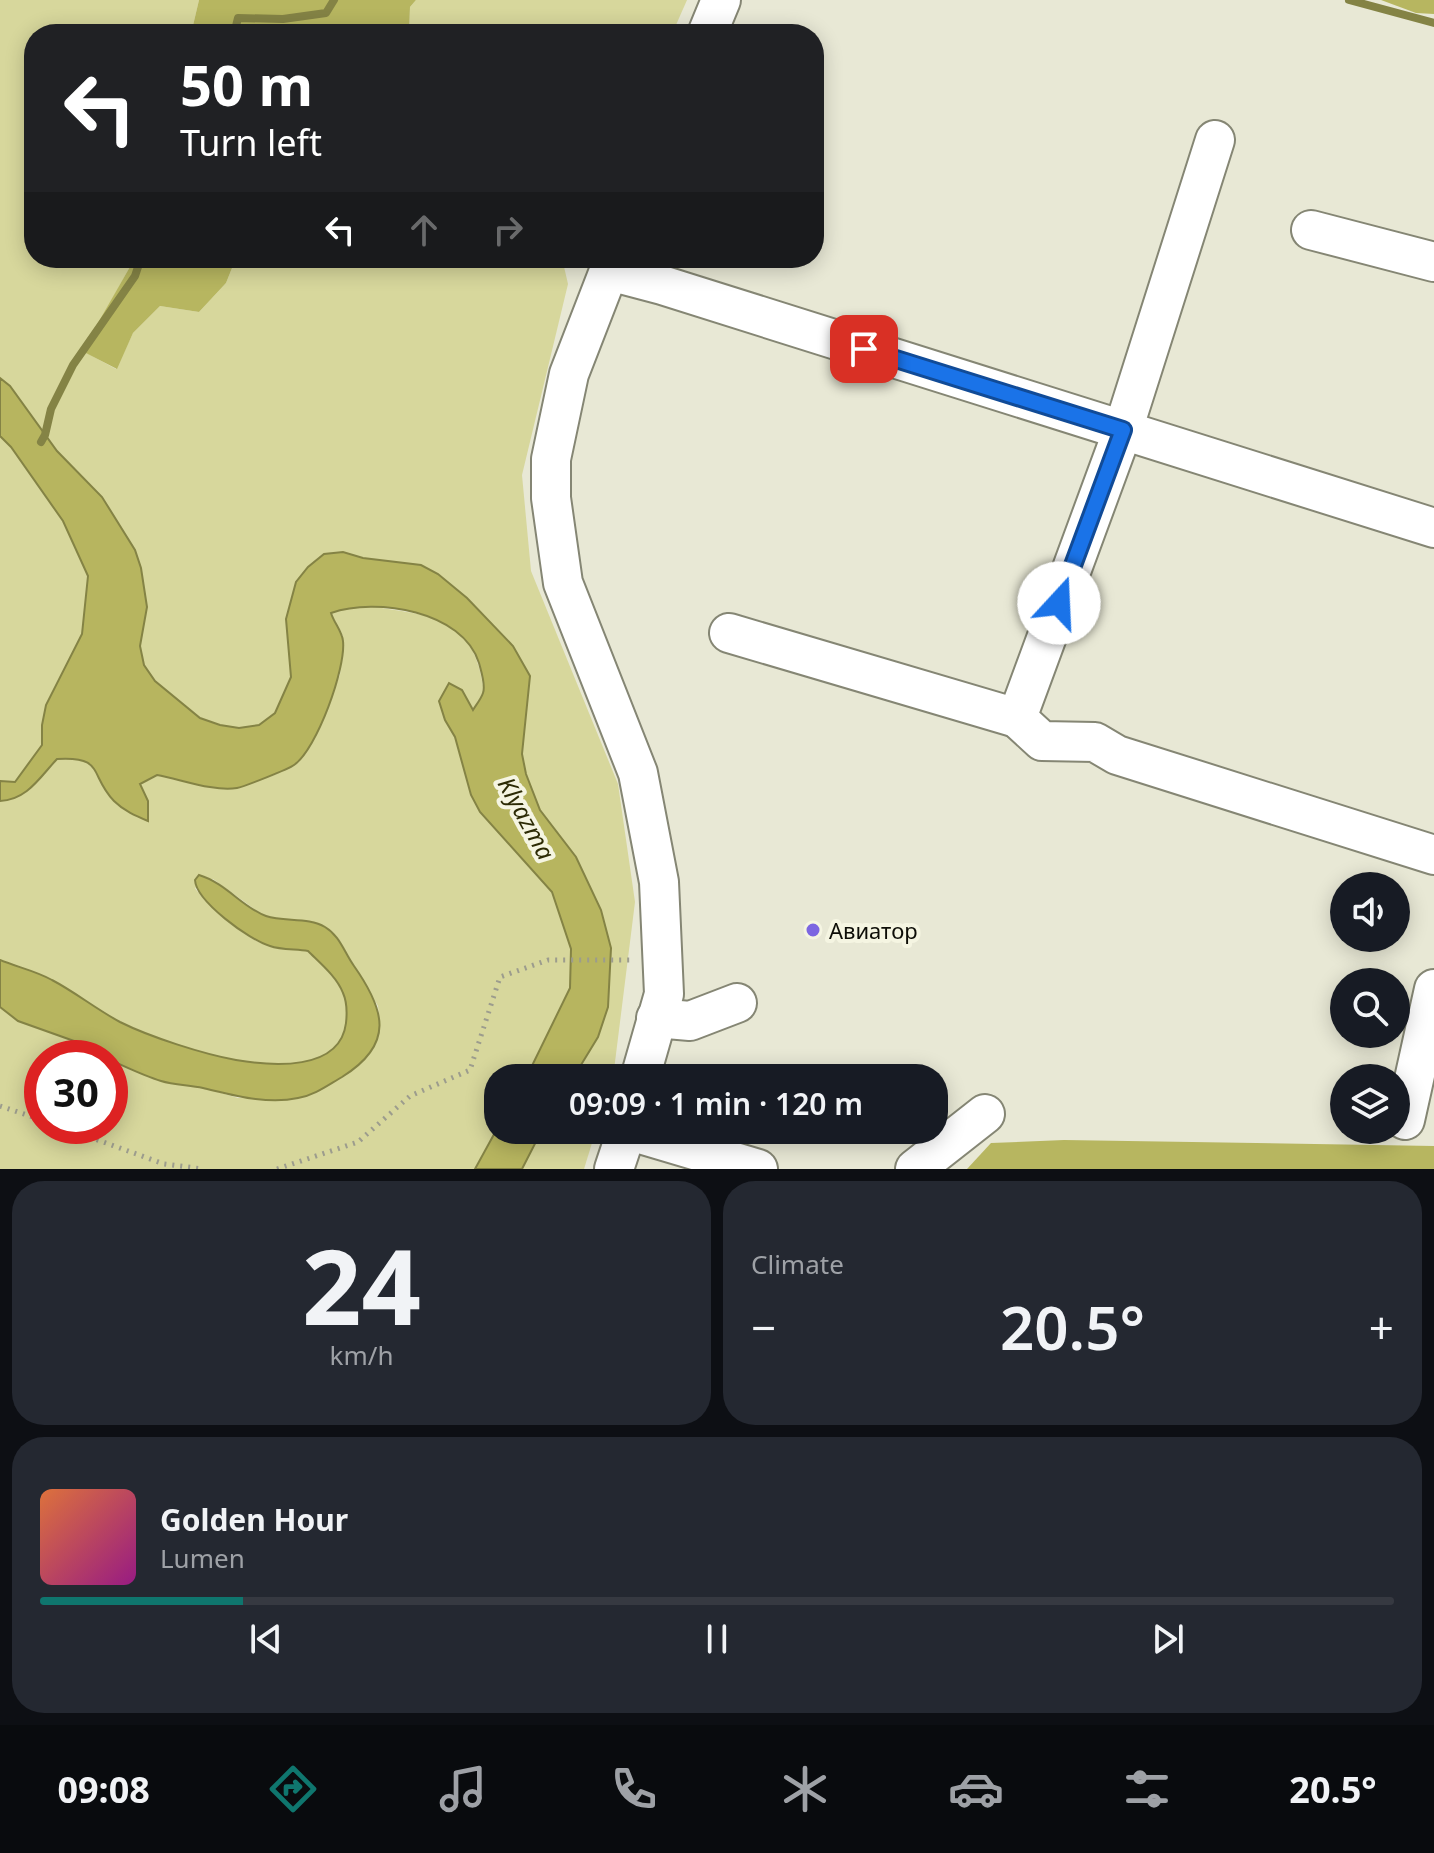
<!DOCTYPE html>
<meta charset="utf-8">
<style>
:root{--surface:#171b24;--page:#242831;--text:#f1f3f6;--muted:#9ea1a6;--line:#363941;--accent:#0f766e}
body{margin:0;font-family:"Noto Sans",sans-serif;background:var(--page);color:var(--text);height:100vh;display:flex;flex-direction:column;font-size:30px;white-space:nowrap}
*{box-sizing:border-box;margin:0}
p{font-size:26px;color:var(--muted)}
.icon{flex:none;width:44px;height:44px;fill:none;stroke:currentColor;stroke-width:2;stroke-linecap:round;stroke-linejoin:round}
.map{position:relative;height:1169px;overflow:hidden}
.drawer{display:flex;flex-direction:column;gap:12px;padding:12px;background:#0d0f14;flex:1}
.drawer>*{flex:none}
.guide{position:absolute;left:24px;top:24px;width:800px;height:244px;border-radius:32px;box-shadow:0 4px 20px #0003;background:#202124;color:#fff;overflow:hidden}
.tools{position:absolute;left:1330px;top:872px;display:grid;gap:16px}
.tools a{display:grid;place-items:center;width:80px;height:80px;border-radius:50%;background:var(--surface);box-shadow:0 4px 20px #0003;font-size:40px}
.speed{position:absolute;left:24px;top:1040px;display:flex;gap:16px;font-size:40px;font-weight:700;text-align:center}
.speed>*{display:grid;place-content:center;width:104px;height:104px;border-radius:50%;background:var(--surface);box-shadow:0 4px 20px #0003;line-height:1}
.speed .limit{border:12px solid #d22;background:#fff;color:#111}
.pin{position:absolute;display:grid;place-items:center;width:68px;height:68px;color:#fff;margin:-34px;border-radius:16px;box-shadow:0 4px 12px #0006}
.me{position:absolute;width:88px;margin:-44px;rotate:20deg;stroke-linejoin:round;filter:drop-shadow(0 0 6px #0008)}
.turn{display:flex;align-items:center;gap:28px;height:168px;padding:0 24px;font-size:36px}
.turn .icon{width:104px;height:104px;stroke-width:2.5}
.turn b{display:block;font-size:56px;line-height:68px}
.lanes{display:flex;align-items:center;height:76px;padding:0 24px;background:#0003;justify-content:center;gap:40px;direction:ltr}
.lanes .off{opacity:.35}
.big{font-size:60px;font-weight:600;line-height:1.1}
.drawer .card{flex:1;display:flex;flex-direction:column;justify-content:center;gap:12px;min-width:0;padding:0 28px;border-radius:32px;background:var(--page)}
.drawer .dial{align-items:center;gap:0}
.dial b{font-size:104px;line-height:1}
.song{display:flex;align-items:center;gap:24px}
.cover{width:96px;height:96px;border-radius:12px;background:linear-gradient(135deg,hsl(20 70% 55%),hsl(310 70% 35%))}
.played{height:8px;border-radius:4px;background:linear-gradient(90deg,var(--accent) 15%,var(--line) 15%)}
.keys{display:flex;justify-content:space-around;direction:ltr}
.heat{display:flex;justify-content:space-between;align-items:center;font-size:44px;direction:ltr}
.drawer .tiles{flex:1;display:grid;gap:12px;grid-template-columns:1fr 1fr}
.card:last-child{grid-column:span 2}
.trip{position:absolute;left:484px;top:1064px;width:464px;height:80px;border-radius:32px;background:var(--surface);box-shadow:0 4px 20px #0003;font-weight:600;line-height:80px;text-align:center}
.tab-bar{display:flex;height:128px;justify-content:space-around;align-items:center;background:#090b0e;color:var(--muted)}
.tab-bar .icon{width:56px;height:56px}
.tab-bar .active{color:var(--accent)}
.tab-bar b{font-size:36px;color:var(--text)}
.map>svg:first-child{display:block}
.green{fill:#d7d79c}
.forest{fill:#b7b660}
.water{fill:#b7b55f;stroke:#848345;stroke-width:2}
.lines{fill:none;stroke-linecap:round;stroke-linejoin:round}
.stream{stroke:#848345;stroke-width:8}
.minor-casing{stroke:#858674;stroke-width:42}
.path{stroke:#9c9c8d;stroke-width:5;stroke-dasharray:2 6;stroke-linecap:butt}
.minor{stroke:#fff;stroke-width:38}
.route-casing{stroke:#114b97;stroke-width:20}
.route{stroke:#1a73e8;stroke-width:14}
.poi-dot{fill:#7c66e1;stroke:#f5f5e2;stroke-width:3}
.labels{text-anchor:middle;dominant-baseline:central;stroke-width:8;stroke-linejoin:round;paint-order:stroke}
.poi-label{font-size:22px;fill:#0d0d07;stroke:#f5f5e2;text-anchor:start}
.water-label{font-size:24px;font-style:italic;fill:#2c2b05;stroke:#f5f5e2}
</style>
<div class="map">
<svg width="1434" height="1169" viewBox="0 0 1434 1169">
<rect width="100%" height="100%" fill="#e8e8d5"/>
<g class="green">
<path d="M0,0H199L191,34H34V258H135L83,351L116,369L133,333L160,306L199,312L226,283L236,258H562L568,284L522,475L531,571L618,784L635,902L613,1078H573L598,1037L608,1007L611,948L601,910L576,857L540,810L526,774L522,754L530,676L513,646L467,598L421,565L363,558L343,552L308,567L296,582L286,619L291,677L275,713L259,725L239,728L220,725L200,718L155,681L144,665L140,646L147,607L141,568L135,550L102,497L57,451L10,386L0,378Z"/>
<path d="M416,0H687L672,34H409L410,7Z"/>
<path d="M0,436L11,447L63,521L88,576L82,633L42,725V745L15,782L0,781Z"/>
<path d="M368,606C432,616 474,615 484,691L473,711L445,720L455,737L471,795L480,812L552,892L571,949L570,988L526,1078H498V1127L475,1169H0V1007L18,1021L74,1041L105,1058H42V1126H110V1060L160,1081L201,1087L238,1098L297,1099L375,1046L380,1026L378,1006L338,938L323,925L264,916L213,879L195,888C209,908 246,940 270,946C282,950 296,949 308,951C320,963 336,977 343,993C347,1002 347,1014 346,1023C340,1072 271,1066 236,1060C203,1054 150,1037 120,1022C96,1009 75,992 52,980C36,971 17,967 0,960V801C27,800 40,777 57,759L77,758L95,767L102,785L148,821V801L140,784L157,775L219,788H238L277,774L318,730L340,675L343,636L331,613L347,607Z"/>
<path d="M542,1130H596L584,1169H522Z"/>
</g>
<g class="forest">
<path d="M199,0H416L410,7L409,34H191Z"/>
<path d="M1381,0H1434V14L1416,13Z"/>
<path d="M135,258H236L226,283L199,312L160,306L133,333L117,369L82,351Z"/>
<path d="M1064,1140L1434,1146V1169H967L991,1143Z"/>
</g>
<g class="water">
<path d="M0,378L10,386L57,451L102,497L135,550L141,568L147,607L140,646L144,665L155,681L200,718L220,725L239,728L259,725L275,713L291,677L286,619L296,582L308,567L324,554L343,552L363,558L421,565L438,574L467,598L513,646L530,676L522,754L526,774L540,810L576,857L601,910L611,948L608,1007L598,1037L573,1078H526L570,988L571,949L552,892L480,812L471,795L455,737L445,720L439,701L449,683L462,690L473,710C476,705 481,699 483,693C486,685 481,671 479,663C463,611 376,597 331,613C334,623 342,631 343,641C346,668 317,749 294,765C289,769 243,787 237,788C214,792 180,779 157,775L140,784L148,801V821C136,816 124,811 114,801C89,775 105,756 57,759C40,777 27,800 0,801V781L15,782L42,745V725L46,705L82,634L88,576L63,521L11,447L0,436Z"/>
<path d="M199,875C226,883 243,908 266,916C284,922 309,917 325,927C340,936 344,952 354,966C385,1010 395,1044 342,1077C328,1085 315,1095 298,1098C267,1105 233,1095 203,1088C189,1085 174,1085 161,1081C144,1076 126,1067 110,1060V1058H105L74,1041L18,1021L0,1007V960C17,967 36,971 52,980C75,992 96,1009 120,1022C150,1037 203,1054 236,1060C271,1066 340,1072 346,1023C347,1014 347,1002 343,993C337,977 320,963 308,951C296,949 281,950 270,946C249,940 196,901 195,880Z"/>
<path d="M498,1127V1130H542L522,1169H475Z"/>
</g>
<g class="lines">
<g class="stream">
<path d="M1349,0L1434,23"/>
<path d="M234,34L238,18L283,19L326,13L334,0"/>
<path d="M41,442L45,435L51,409L73,365L135,276L141,258"/>
</g>
<g class="minor-casing">
<g id="minor">
<path d="M707,34L721,0"/>
<path d="M1215,140L1123,430L1017,718L1042,741L1095,742L1117,755L1434,855"/>
<path d="M1311,230L1434,262"/>
<path d="M614,258L569,374L551,459V498L563,583L638,773L659,882L664,994L640,1078"/>
<path d="M609,271L662,285L1434,528"/>
<path d="M729,633L1017,718"/>
<path d="M656,1018L690,1021L737,1003"/>
<path d="M1405,1120L1434,989"/>
<path d="M627,1130L758,1169"/>
<path d="M614,1169L627,1130"/>
<path d="M915,1169L985,1114"/>
</g>
</g>
<g class="path">
<path d="M0,1106L42,1120"/>
<path d="M59,1126L164,1164L203,1169"/>
<path d="M277,1169L358,1142L410,1096L470,1070L500,977L548,960H631"/>
</g>
<use href="#minor" class="minor"/>
</g>
<g class="lines">
<g class="route-casing">
<path id="route" d="M864,349L1123,430L1059,603"/>
</g>
<use href="#route" class="route"/>
</g>
<circle class="poi-dot" cx="813" cy="930" r="8"/>
<g class="labels">
<g class="poi-label">
<text x="829" y="930">Авиатор</text>
</g>
<g class="water-label">
<text transform="translate(527 818) rotate(61)">Klyazma</text>
</g>
</g>
</svg>
<div class="tools">
<a><svg class="icon" aria-label="sound" viewBox="0 0 24 24"><path d="M4 9h4l5-4v14l-5-4H4zM17 9q2 3 0 6"/></svg></a>
<a><svg class="icon" aria-label="search" viewBox="0 0 24 24"><circle cx="10" cy="10" r="6"/><path d="M15 15l6 6"/></svg></a>
<a><svg class="icon" aria-label="layers" viewBox="0 0 24 24"><path d="M12 4l9 5-9 5-9-5zM3 14l9 5 9-5"/></svg></a>
</div>
<div class="speed"><div class="limit">30</div></div>
<div class="pin" style="left:864px;top:349px;background:#d93025"><svg class="icon" aria-label="arrive" viewBox="0 0 24 24"><path d="M6 21V4h12l-3 4 3 4H6"/></svg></div>
<svg class="me" style="left:1059px;top:603px" viewBox="-20 -20 40 40"><circle r="19" fill="#fff"/><path d="M0-13L10 11 0 6-10 11z" fill="#1a73e8"/></svg>
<div class="trip">09:09 · 1 min · 120 m</div>
<div class="guide">
<div class="turn"><svg class="icon" aria-label="left" viewBox="0 0 24 24"><path d="M17 20v-9H6M10 6l-5 5 5 5"/></svg><div><b>50 m</b>Turn left</div></div>
<div class="lanes"><svg class="icon" aria-label="left" viewBox="0 0 24 24"><path d="M17 20v-9H6M10 6l-5 5 5 5"/></svg><svg class="icon off" aria-label="ahead" viewBox="0 0 24 24"><path d="M12 20V5M6 11l6-6 6 6"/></svg><svg class="icon off" aria-label="right" viewBox="0 0 24 24"><path d="M7 20v-9h11M14 6l5 5-5 5"/></svg></div>
</div>
</div>
<section class="drawer">
<div class="tiles">
<div class="card dial"><b>24</b><p>km/h</p></div>
<div class="card"><p>Climate</p>
<div class="heat"><a>−</a><b class="big">20.5°</b><a>+</a></div>
</div>
<div class="card">
<div class="song"><i class="cover"></i><div><b>Golden Hour</b><p>Lumen</p></div></div>
<div class="played"></div>
<div class="keys"><svg class="icon" aria-label="previous" viewBox="0 0 24 24"><path d="M18 5L8 12l10 7zM5 5v14"/></svg><svg class="icon" aria-label="pause" viewBox="0 0 24 24"><path d="M8 5v14M16 5v14"/></svg><svg class="icon" aria-label="next" viewBox="0 0 24 24"><path d="M6 5l10 7-10 7zM19 5v14"/></svg></div>
</div>
</div>
</section>
<nav class="tab-bar">
<b>09:08</b>
<svg class="icon active" aria-label="directions" viewBox="0 0 24 24"><path d="M12 3l9 9-9 9-9-9zM9 14v-3h6M13 9l2 2-2 2"/></svg>
<svg class="icon" aria-label="music" viewBox="0 0 24 24"><path d="M9 18V5l10-2v13"/><circle cx="6" cy="18" r="3"/><circle cx="16" cy="16" r="3"/></svg>
<svg class="icon" aria-label="phone" viewBox="0 0 24 24"><path d="M5 4h4l2 5-3 2q2 4 5 5l2-3 5 2v4C11 20 4 13 5 4z"/></svg>
<svg class="icon" aria-label="climate" viewBox="0 0 24 24"><path d="M12 3v18M4 7l16 10M4 17L20 7"/></svg>
<svg class="icon" aria-label="car" viewBox="0 0 24 24"><path d="M5 17H2v-5l4-1 3-4h7l3 4 3 1v5h-3M9 17h6M6 11h13"/><circle cx="7" cy="17" r="2"/><circle cx="17" cy="17" r="2"/></svg>
<svg class="icon" aria-label="filters" viewBox="0 0 24 24"><path d="M4 7h16M4 17h16"/><circle cx="9" cy="7" r="2"/><circle cx="15" cy="17" r="2"/></svg>
<b>20.5°</b>
</nav>
